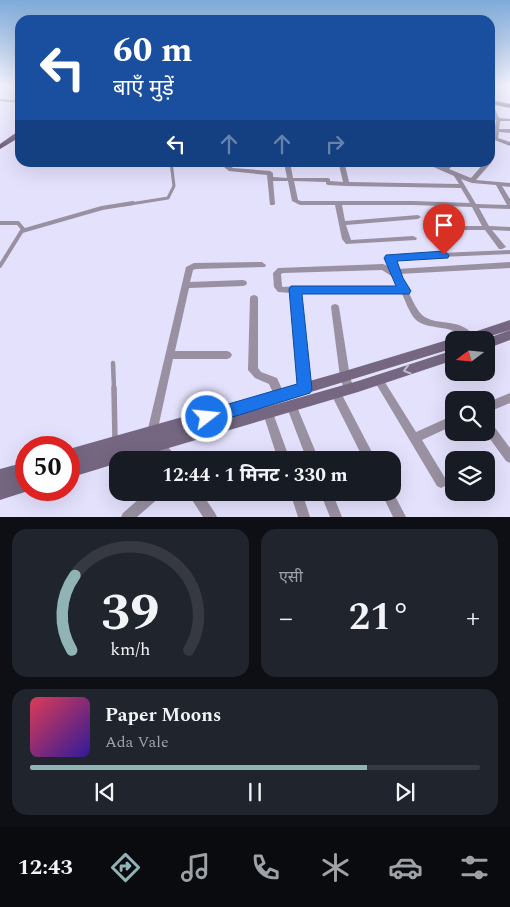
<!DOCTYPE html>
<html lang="hi">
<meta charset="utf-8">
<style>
:root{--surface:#171b24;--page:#20242c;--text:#f1f3f6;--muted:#9ea1a6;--line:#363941;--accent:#90b4b5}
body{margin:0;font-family:Spectral,"Noto Sans Devanagari",serif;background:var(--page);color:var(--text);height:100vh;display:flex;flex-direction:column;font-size:19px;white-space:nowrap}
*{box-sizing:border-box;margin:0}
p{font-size:16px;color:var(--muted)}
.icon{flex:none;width:28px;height:28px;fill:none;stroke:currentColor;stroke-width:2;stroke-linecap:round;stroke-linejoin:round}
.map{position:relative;height:517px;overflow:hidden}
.panel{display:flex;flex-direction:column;gap:12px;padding:12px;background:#0d0f14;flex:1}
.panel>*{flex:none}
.hud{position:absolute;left:15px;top:15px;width:480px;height:152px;border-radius:15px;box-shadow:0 5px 20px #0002;background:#1a4fa0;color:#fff;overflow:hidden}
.needle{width:32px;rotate:254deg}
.controls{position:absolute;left:445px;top:331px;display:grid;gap:10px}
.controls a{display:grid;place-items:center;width:50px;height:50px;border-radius:10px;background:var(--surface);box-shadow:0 5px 20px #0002;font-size:25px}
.speed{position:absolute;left:15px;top:436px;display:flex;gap:10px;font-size:25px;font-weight:700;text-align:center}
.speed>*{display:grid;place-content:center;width:65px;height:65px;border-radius:50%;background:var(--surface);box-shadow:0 5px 20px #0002;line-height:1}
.speed .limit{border:8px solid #d22;background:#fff;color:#111}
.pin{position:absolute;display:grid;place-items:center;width:42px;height:42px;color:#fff;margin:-51px -21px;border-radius:50% 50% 50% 0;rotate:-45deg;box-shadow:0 0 5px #0007}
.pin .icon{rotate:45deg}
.me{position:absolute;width:55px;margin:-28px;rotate:74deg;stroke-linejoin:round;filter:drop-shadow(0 0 4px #0008)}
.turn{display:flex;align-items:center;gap:18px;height:105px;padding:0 15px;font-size:22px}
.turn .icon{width:65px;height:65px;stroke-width:2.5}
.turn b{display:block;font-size:35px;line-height:42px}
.lanes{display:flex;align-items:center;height:48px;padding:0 15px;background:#0003;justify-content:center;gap:25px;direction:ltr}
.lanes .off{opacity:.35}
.big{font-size:38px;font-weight:700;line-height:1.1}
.panel .tile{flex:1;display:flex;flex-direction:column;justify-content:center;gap:8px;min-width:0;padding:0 18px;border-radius:15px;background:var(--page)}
.panel .dial{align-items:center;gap:0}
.dial svg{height:130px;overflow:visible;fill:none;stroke:var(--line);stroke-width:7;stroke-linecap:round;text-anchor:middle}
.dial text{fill:var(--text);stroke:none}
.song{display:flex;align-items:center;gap:15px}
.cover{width:60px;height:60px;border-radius:8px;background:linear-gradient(135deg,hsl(350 70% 55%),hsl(250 70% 35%))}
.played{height:5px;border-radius:2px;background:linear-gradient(90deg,var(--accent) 75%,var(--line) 75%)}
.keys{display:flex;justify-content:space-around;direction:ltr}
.heat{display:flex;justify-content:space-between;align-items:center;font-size:28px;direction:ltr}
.panel .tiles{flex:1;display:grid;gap:12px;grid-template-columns:1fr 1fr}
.tile:last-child{grid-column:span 2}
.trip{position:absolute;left:109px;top:451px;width:292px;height:50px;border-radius:15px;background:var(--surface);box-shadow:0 5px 20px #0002;font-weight:700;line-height:50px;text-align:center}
.tabs{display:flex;height:80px;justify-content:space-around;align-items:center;background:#090b0e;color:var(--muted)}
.tabs .icon{width:35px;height:35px}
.tabs .current{color:var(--accent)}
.tabs b{font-size:22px;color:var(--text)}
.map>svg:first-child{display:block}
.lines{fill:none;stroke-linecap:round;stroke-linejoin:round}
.lane-far3{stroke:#9990a2;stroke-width:3}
.lane-far2{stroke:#9990a2;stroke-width:4}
.lane-far1{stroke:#9990a2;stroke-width:4.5}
.lane{stroke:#9990a2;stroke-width:5.5}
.street{fill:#9990a2;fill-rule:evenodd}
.secondary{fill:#756781;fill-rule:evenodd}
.primary{fill:#5b4a6a;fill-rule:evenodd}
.oneway{stroke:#bfbacb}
.route{fill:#1a73e8;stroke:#114b97}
</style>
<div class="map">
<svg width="510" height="517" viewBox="0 0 510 517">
<rect width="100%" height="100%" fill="#e4e1fd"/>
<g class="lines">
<path class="lane-far3" d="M124,205L168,198L174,186L171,162"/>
<g class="lane-far2">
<path d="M0,223H18L23,229L0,266"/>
<path d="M22,231L102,208L133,203"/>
</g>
<path class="lane-far1" d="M113,363L114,389"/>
<path class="lane" d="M114,388L115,441"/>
<g class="street">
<path d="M0,86H5L0,88Z"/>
<path d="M0,99L20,101V103L0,101Z"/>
<path d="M490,101L492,102L499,118L510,119V121H500L499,129H510V133L499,132L498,138L510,142V146L492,139L496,121L490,107Z"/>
<path d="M490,161L492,162L491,163L476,180L510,183V187L502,186L510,199V209L479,208L489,226L510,227V231L492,230L506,247L502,249H499L485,230H442L439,228L442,226H482L472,207L413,205H342L345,221L418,215L421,217L418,219L346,225L351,240L413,236L417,238L416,240L346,244L342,239L335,205H300L292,201L288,181H273L275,204L274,205H270L267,175L229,171L224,167L222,162H228L229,165L233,168L270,171L273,173V177L287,178L284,162H290L293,178H328L330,179V181L343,182L339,165L318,164L316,162H434L445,167L450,162H456L449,169L471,178L485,162H490ZM345,165H429L454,176L459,184L349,182ZM461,179L472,183L496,185L507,205L476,204ZM294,181L326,182V184L328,185L346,186L461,188L470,203L413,201H301L298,200Z"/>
<path d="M510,250V254L396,259L394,261L397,269L510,262V268L399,274C408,286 412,305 422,315C438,328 462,315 477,340H467C450,322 429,332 415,319C409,312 406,302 402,294L299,293L310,389L309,392L305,393L301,392L300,389L291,293L278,292L274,287L273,273L278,268L383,264L388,266L386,260L394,255ZM382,270L393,277L400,288L298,287L295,286L283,287L282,286L281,274L283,273Z"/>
<path d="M262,262L266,265L265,267L196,269L193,270L190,282L243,280L246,281L247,283L246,285L243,286L189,288L175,351H227L230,352L232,355L230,358L227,359H173L157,433L156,437L152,438L148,437L147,433L186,267L194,263Z"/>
<path d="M254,295L257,296L258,298V368L261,372L277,378L285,396L284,399L280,401L276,399L269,384L255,378L248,370L250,298L251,296Z"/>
<path d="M335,304L338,305L339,307L350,377L354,389L353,392L349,393L345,392L340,377L331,307L332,305Z"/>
<path d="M378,375L381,376L416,432L454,415V425L422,440L445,478L447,482L445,486L441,488L437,486L375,382L373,379L375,376Z"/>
<path d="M336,389L340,391L376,460H364L331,394L332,391Z"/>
<path d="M510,393V403L486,413V403Z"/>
<path d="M291,400L295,402L319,460H307L286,405L287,402Z"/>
<path d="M268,408L272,410L273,413L290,460H278L263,413L264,410Z"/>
<path d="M486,420L490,421L510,448V463L506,461L485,432H486Z"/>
<path d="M157,438C165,441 173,452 176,460H163L151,443L153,439Z"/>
<path d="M392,490L406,517H393L381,492H392Z"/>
<path d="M147,492H163L161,496L137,517H121L123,513Z"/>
<path d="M187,492H201L215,513L217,517H203Z"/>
<path d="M290,492H302L310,517H298Z"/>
<path d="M320,492H332L342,517H330Z"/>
</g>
<g class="secondary">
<path d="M490,100L510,104V108L490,104Z"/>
<path d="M510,320V330L478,340H454V348L220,420L358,381L454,350V360L358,392L128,460H118V463L69,478V449L345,371L454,338L457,339L459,337Z"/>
<path d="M510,330V340L486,349V340H483Z"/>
<path d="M26,462V490H31L0,500V469Z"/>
</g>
<path class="primary" d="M17,132H20V137L0,149V144Z"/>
</g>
<defs><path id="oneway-chevron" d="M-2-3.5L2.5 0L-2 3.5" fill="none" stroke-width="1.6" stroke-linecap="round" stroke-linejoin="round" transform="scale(1.25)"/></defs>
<use class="oneway" href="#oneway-chevron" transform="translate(407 370) rotate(163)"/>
<linearGradient id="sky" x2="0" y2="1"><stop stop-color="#7dabd9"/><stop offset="0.54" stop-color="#f3f2fe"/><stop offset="1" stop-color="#f3f2fe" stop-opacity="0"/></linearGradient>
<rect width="510" height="158" fill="url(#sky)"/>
<path class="route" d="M444,251L449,255L448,258L397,261L403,278L411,291L409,294H302L312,389L310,393L207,425L201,422L199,417L201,412L297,384L289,289L291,286H396L384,258L386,255Z"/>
</svg>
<div class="controls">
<a><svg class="needle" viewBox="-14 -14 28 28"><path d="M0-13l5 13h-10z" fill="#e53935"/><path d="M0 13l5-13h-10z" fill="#9ea1a6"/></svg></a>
<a><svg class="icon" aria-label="search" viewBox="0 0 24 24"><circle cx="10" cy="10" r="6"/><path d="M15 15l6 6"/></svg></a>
<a><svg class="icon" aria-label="layers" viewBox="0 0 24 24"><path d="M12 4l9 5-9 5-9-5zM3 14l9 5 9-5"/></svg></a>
</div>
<div class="speed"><div class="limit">50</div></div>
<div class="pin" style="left:444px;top:255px;background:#d93025"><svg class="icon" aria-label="arrive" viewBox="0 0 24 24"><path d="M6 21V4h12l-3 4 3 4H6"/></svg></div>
<svg class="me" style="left:207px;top:417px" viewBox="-20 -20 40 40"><circle r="17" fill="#1a73e8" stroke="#fff" stroke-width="3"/><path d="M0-11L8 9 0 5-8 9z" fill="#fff"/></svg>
<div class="trip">12:44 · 1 मिनट · 330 m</div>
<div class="hud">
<div class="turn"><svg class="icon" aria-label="left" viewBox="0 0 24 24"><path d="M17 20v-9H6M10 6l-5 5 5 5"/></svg><div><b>60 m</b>बाएँ मुड़ें</div></div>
<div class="lanes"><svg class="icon" aria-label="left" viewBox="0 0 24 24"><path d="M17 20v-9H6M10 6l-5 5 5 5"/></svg><svg class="icon off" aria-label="ahead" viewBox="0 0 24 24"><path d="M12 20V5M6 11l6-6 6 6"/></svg><svg class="icon off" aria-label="ahead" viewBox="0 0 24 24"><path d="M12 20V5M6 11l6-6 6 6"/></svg><svg class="icon off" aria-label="right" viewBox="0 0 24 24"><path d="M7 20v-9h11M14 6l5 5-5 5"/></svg></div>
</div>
</div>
<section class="panel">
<div class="tiles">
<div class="tile dial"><svg viewBox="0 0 100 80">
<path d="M14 69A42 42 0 1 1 86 69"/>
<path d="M14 69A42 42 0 0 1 16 23" stroke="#90b4b5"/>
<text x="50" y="56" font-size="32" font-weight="700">39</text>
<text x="50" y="72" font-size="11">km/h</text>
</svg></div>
<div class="tile"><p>एसी</p>
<div class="heat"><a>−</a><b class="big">21°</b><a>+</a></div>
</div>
<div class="tile">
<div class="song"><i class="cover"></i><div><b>Paper Moons</b><p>Ada Vale</p></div></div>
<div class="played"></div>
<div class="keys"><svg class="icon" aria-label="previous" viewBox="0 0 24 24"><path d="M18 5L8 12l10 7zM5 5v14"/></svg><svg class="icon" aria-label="pause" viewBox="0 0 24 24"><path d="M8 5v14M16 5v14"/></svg><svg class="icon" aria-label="next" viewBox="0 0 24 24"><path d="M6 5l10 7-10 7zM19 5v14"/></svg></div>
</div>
</div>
</section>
<nav class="tabs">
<b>12:43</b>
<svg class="icon current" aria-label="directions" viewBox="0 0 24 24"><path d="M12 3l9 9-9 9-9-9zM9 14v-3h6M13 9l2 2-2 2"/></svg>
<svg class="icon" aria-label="music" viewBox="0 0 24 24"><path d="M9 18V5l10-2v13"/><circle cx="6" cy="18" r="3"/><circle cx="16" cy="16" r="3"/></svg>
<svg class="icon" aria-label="phone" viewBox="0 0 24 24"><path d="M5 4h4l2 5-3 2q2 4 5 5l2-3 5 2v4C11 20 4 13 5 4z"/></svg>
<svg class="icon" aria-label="climate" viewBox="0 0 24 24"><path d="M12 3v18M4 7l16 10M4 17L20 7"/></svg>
<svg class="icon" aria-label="car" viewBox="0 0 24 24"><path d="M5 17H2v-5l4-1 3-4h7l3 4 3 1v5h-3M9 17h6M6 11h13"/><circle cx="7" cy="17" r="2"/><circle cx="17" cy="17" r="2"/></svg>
<svg class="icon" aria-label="filters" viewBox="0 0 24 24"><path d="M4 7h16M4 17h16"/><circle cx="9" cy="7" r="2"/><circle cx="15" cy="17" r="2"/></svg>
</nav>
